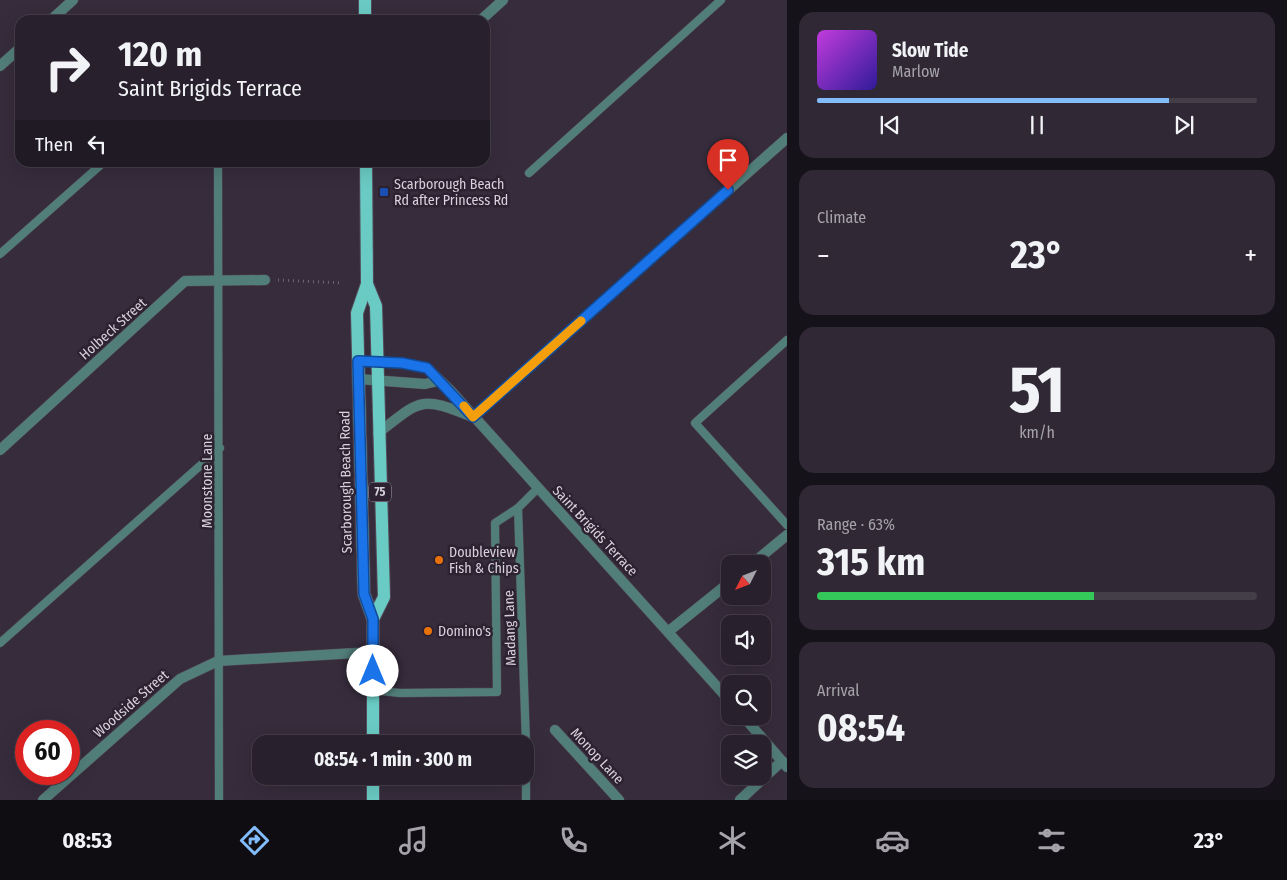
<!DOCTYPE html>
<meta charset="utf-8">
<style>
:root{--surface:#28212d;--page:#302935;--text:#f1f3f6;--muted:#a5a3aa;--line:#443e49;--accent:#82bcfa}
body{margin:0;font-family:"Fira Sans Condensed",sans-serif;background:var(--page);color:var(--text);height:100vh;display:flex;flex-direction:column;font-size:19px;white-space:nowrap}
*{box-sizing:border-box;margin:0}
p{font-size:16px;color:var(--muted)}
.icon{flex:none;width:28px;height:28px;fill:none;stroke:currentColor;stroke-width:2;stroke-linecap:round;stroke-linejoin:round}
.map{position:relative;flex:1;overflow:hidden}
.drawer{display:flex;flex-direction:column;gap:12px;padding:12px;background:#161219;width:500px}
.drawer>*{flex:none}
.hud{position:absolute;left:15px;top:15px;width:475px;height:152px;border-radius:15px;box-shadow:0 5px 20px #0002,0 0 0 1px var(--line);background:#28212d;color:var(--text);overflow:hidden}
.needle{width:32px;rotate:228deg}
.fabs{position:absolute;left:721px;top:555px;display:grid;gap:10px}
.fabs a{display:grid;place-items:center;width:50px;height:50px;border-radius:10px;background:var(--surface);box-shadow:0 5px 20px #0002,0 0 0 1px var(--line);font-size:25px}
.speed{position:absolute;left:15px;top:720px;display:flex;gap:10px;font-size:25px;font-weight:700;text-align:center}
.speed>*{display:grid;place-content:center;width:65px;height:65px;border-radius:50%;background:var(--surface);box-shadow:0 5px 20px #0002,0 0 0 1px var(--line);line-height:1}
.speed .limit{border:8px solid #d22;background:#fff;color:#111}
.pin{position:absolute;display:grid;place-items:center;width:42px;height:42px;color:#fff;margin:-51px -21px;border-radius:50% 50% 50% 0;rotate:-45deg;box-shadow:0 0 5px #0007}
.pin .icon{rotate:45deg}
.me{position:absolute;width:55px;margin:-28px;rotate:0deg;stroke-linejoin:round;filter:drop-shadow(0 0 4px #0008)}
.turn{display:flex;align-items:center;gap:18px;height:105px;padding:0 20px;font-size:22px}
.turn .icon{width:65px;height:65px;stroke-width:2.5}
.turn b{display:block;font-size:35px;line-height:42px}
.then{display:flex;align-items:center;height:48px;padding:0 20px;background:#0003;gap:10px;font-size:19px}
.big{font-size:38px;font-weight:700;line-height:1.1}
.drawer .tile{flex:1;display:flex;flex-direction:column;justify-content:center;gap:8px;min-width:0;padding:0 18px;border-radius:15px;background:var(--page)}
.drawer .dial{align-items:center;gap:0}
.dial b{font-size:65px;line-height:1}
.song{display:flex;align-items:center;gap:15px}
.cover{width:60px;height:60px;border-radius:8px;background:linear-gradient(135deg,hsl(290 70% 55%),hsl(250 70% 35%))}
.played{height:5px;border-radius:2px;background:linear-gradient(90deg,var(--accent) 80%,var(--line) 80%)}
.keys{display:flex;justify-content:space-around;direction:ltr}
.heat{display:flex;justify-content:space-between;align-items:center;font-size:28px;direction:ltr}
.charge{height:8px;border-radius:4px;background:linear-gradient(90deg,#34c759 63%,var(--line) 0)}
.trip{position:absolute;left:252px;top:735px;width:282px;height:50px;border-radius:15px;background:var(--surface);box-shadow:0 5px 20px #0002,0 0 0 1px var(--line);font-weight:700;line-height:50px;text-align:center}
.tabs{display:flex;height:80px;justify-content:space-around;align-items:center;background:#100d12;color:var(--muted)}
.tabs .icon{width:35px;height:35px}
.tabs .on{color:var(--accent)}
.tabs b{font-size:22px;color:var(--text)}
main{display:flex;flex:1;min-height:0}
.map>svg:first-child{display:block}
.lines{fill:none;stroke-linecap:round;stroke-linejoin:round}
.service-casing{stroke:#534a59;stroke-width:9}
.minor-casing{stroke:#534a59;stroke-width:11}
.tertiary-casing{stroke:#534a59;stroke-width:11}
.primary-casing{stroke:#534a59;stroke-width:14}
.path{stroke:#6e6573;stroke-width:3;stroke-dasharray:1 4;stroke-linecap:butt}
.service{stroke:#527e7a;stroke-width:8}
.minor{stroke:#527e7a;stroke-width:10}
.tertiary{stroke:#527e7a;stroke-width:10}
.primary{stroke:#6acbc4;stroke-width:12}
.route-casing{stroke:#114b97;stroke-width:12}
.route{stroke:#1a73e8;stroke-width:9}
.slow{stroke:#f59e0b;stroke-width:9}
.transit-dot{fill:#1a4fb4;stroke:#2c2232;stroke-width:2}
.food-dot{fill:#e8710a;stroke:#2c2232;stroke-width:2}
.labels{text-anchor:middle;dominant-baseline:central;stroke-width:5;stroke-linejoin:round;paint-order:stroke}
.shield{fill:#2c2232;stroke:#a49da9;stroke-width:1}
.shield-label{font-size:12px;font-weight:bold;fill:#d8d2dc}
.poi-label{font-size:14px;fill:#d8d2dc;stroke:#2c2232;text-anchor:start}
.street-label{font-size:14px;fill:#d8d2dc;stroke:#2c2232}
</style>
<main>
<div class="map">
<svg width="787" height="800" viewBox="0 0 787 800">
<rect width="100%" height="100%" fill="#362c3c"/>
<g class="lines">
<g class="service-casing">
<g id="service">
<path d="M218,162L219,800"/>
<path d="M529,173L721,0"/>
<path d="M0,254L104,162"/>
<path d="M787,340L695,423L787,525"/>
<path d="M0,643L220,448"/>
<path d="M373,690L400,693L497,692L495,523L518,508"/>
<path d="M526,744L518,508L537,489"/>
<path d="M526,776V800"/>
</g>
</g>
<g class="minor-casing">
<g id="minor">
<path d="M51,20L73,0"/>
<path d="M481,20L503,0"/>
<path d="M0,66L20,48"/>
<path d="M473,417L787,138"/>
<path d="M0,450L185,281L265,280"/>
<path d="M752,564L787,535"/>
<path d="M669,631L730,582"/>
<path d="M555,730L619,800"/>
<path d="M43,800L180,679L218,661L373,652"/>
<path d="M740,800L782,761"/>
</g>
</g>
<g class="tertiary-casing">
<g id="tertiary">
<path d="M358,361L402,363L427,368L451,391L730,701"/>
<path d="M358,379L425,384L438,381"/>
<path d="M378,433C420,401 419,395 470,416"/>
<path d="M743,716L787,767"/>
</g>
</g>
<g class="primary-casing">
<g id="primary">
<path d="M365,0V20"/>
<path d="M366,162L367,284L357,313L364,594L373,619V744"/>
<path d="M367,284L376,306L384,597L373,619"/>
<path d="M373,776V800"/>
</g>
</g>
<path class="path" d="M278,280L342,283"/>
<use href="#service" class="service"/>
<use href="#minor" class="minor"/>
<use href="#tertiary" class="tertiary"/>
<use href="#primary" class="primary"/>
</g>
<g class="lines">
<g class="route-casing">
<path id="route" d="M373,671V619L364,594L358,361L402,363L427,368L473,417L728,190"/>
</g>
<use href="#route" class="route"/>
<path class="slow" d="M464,406L473,417L581,321"/>
</g>
<rect class="transit-dot" x="379" y="187" width="10" height="10" rx="2.5"/>
<g class="food-dot">
<circle cx="439" cy="560" r="5"/>
<circle cx="428" cy="631" r="5"/>
</g>
<g class="labels">
<rect class="shield" x="369" y="482.5" width="22" height="19" rx="4"/>
<g class="shield-label">
<text x="380" y="492">75</text>
</g>
<g class="poi-label">
<text x="394" y="184">Scarborough Beach<tspan x="394" dy="16">Rd after Princess Rd</tspan></text>
<text x="449" y="552">Doubleview<tspan x="449" dy="16">Fish &amp; Chips</tspan></text>
<text x="438" y="631">Domino's</text>
</g>
<g class="street-label">
<text transform="translate(113 329) rotate(-42)">Holbeck Street</text>
<text transform="translate(207 481) rotate(-90)">Moonstone Lane</text>
<text transform="translate(346 482) rotate(-91)">Scarborough Beach Road</text>
<text transform="translate(595 531) rotate(47)">Saint Brigids Terrace</text>
<text transform="translate(510 628) rotate(-92)">Madang Lane</text>
<text transform="translate(131 704) rotate(-41)">Woodside Street</text>
<text transform="translate(597 756) rotate(47)">Monop Lane</text>
</g>
</g>
</svg>
<div class="fabs">
<a><svg class="needle" viewBox="-14 -14 28 28"><path d="M0-13l5 13h-10z" fill="#e53935"/><path d="M0 13l5-13h-10z" fill="#a5a3aa"/></svg></a>
<a><svg class="icon" aria-label="sound" viewBox="0 0 24 24"><path d="M4 9h4l5-4v14l-5-4H4zM17 9q2 3 0 6"/></svg></a>
<a><svg class="icon" aria-label="search" viewBox="0 0 24 24"><circle cx="10" cy="10" r="6"/><path d="M15 15l6 6"/></svg></a>
<a><svg class="icon" aria-label="layers" viewBox="0 0 24 24"><path d="M12 4l9 5-9 5-9-5zM3 14l9 5 9-5"/></svg></a>
</div>
<div class="speed"><div class="limit">60</div></div>
<div class="pin" style="left:728px;top:190px;background:#d93025"><svg class="icon" aria-label="arrive" viewBox="0 0 24 24"><path d="M6 21V4h12l-3 4 3 4H6"/></svg></div>
<svg class="me" style="left:373px;top:671px" viewBox="-20 -20 40 40"><circle r="19" fill="#fff"/><path d="M0-13L10 11 0 6-10 11z" fill="#1a73e8"/></svg>
<div class="trip">08:54 · 1 min · 300 m</div>
<div class="hud">
<div class="turn"><svg class="icon" aria-label="right" viewBox="0 0 24 24"><path d="M7 20v-9h11M14 6l5 5-5 5"/></svg><div><b>120 m</b>Saint Brigids Terrace</div></div>
<div class="then">Then<svg class="icon" aria-label="left" viewBox="0 0 24 24"><path d="M17 20v-9H6M10 6l-5 5 5 5"/></svg></div>
</div>
</div>
<section class="drawer">
<div class="tile">
<div class="song"><i class="cover"></i><div><b>Slow Tide</b><p>Marlow</p></div></div>
<div class="played"></div>
<div class="keys"><svg class="icon" aria-label="previous" viewBox="0 0 24 24"><path d="M18 5L8 12l10 7zM5 5v14"/></svg><svg class="icon" aria-label="pause" viewBox="0 0 24 24"><path d="M8 5v14M16 5v14"/></svg><svg class="icon" aria-label="next" viewBox="0 0 24 24"><path d="M6 5l10 7-10 7zM19 5v14"/></svg></div>
</div>
<div class="tile"><p>Climate</p>
<div class="heat"><a>−</a><b class="big">23°</b><a>+</a></div>
</div>
<div class="tile dial"><b>51</b><p>km/h</p></div>
<div class="tile"><p>Range · 63%</p><b class="big">315 km</b><div class="charge"></div></div>
<div class="tile"><p>Arrival</p><b class="big">08:54</b></div>
</section>
</main>
<nav class="tabs">
<b>08:53</b>
<svg class="icon on" aria-label="directions" viewBox="0 0 24 24"><path d="M12 3l9 9-9 9-9-9zM9 14v-3h6M13 9l2 2-2 2"/></svg>
<svg class="icon" aria-label="music" viewBox="0 0 24 24"><path d="M9 18V5l10-2v13"/><circle cx="6" cy="18" r="3"/><circle cx="16" cy="16" r="3"/></svg>
<svg class="icon" aria-label="phone" viewBox="0 0 24 24"><path d="M5 4h4l2 5-3 2q2 4 5 5l2-3 5 2v4C11 20 4 13 5 4z"/></svg>
<svg class="icon" aria-label="climate" viewBox="0 0 24 24"><path d="M12 3v18M4 7l16 10M4 17L20 7"/></svg>
<svg class="icon" aria-label="car" viewBox="0 0 24 24"><path d="M5 17H2v-5l4-1 3-4h7l3 4 3 1v5h-3M9 17h6M6 11h13"/><circle cx="7" cy="17" r="2"/><circle cx="17" cy="17" r="2"/></svg>
<svg class="icon" aria-label="filters" viewBox="0 0 24 24"><path d="M4 7h16M4 17h16"/><circle cx="9" cy="7" r="2"/><circle cx="15" cy="17" r="2"/></svg>
<b>23°</b>
</nav>
